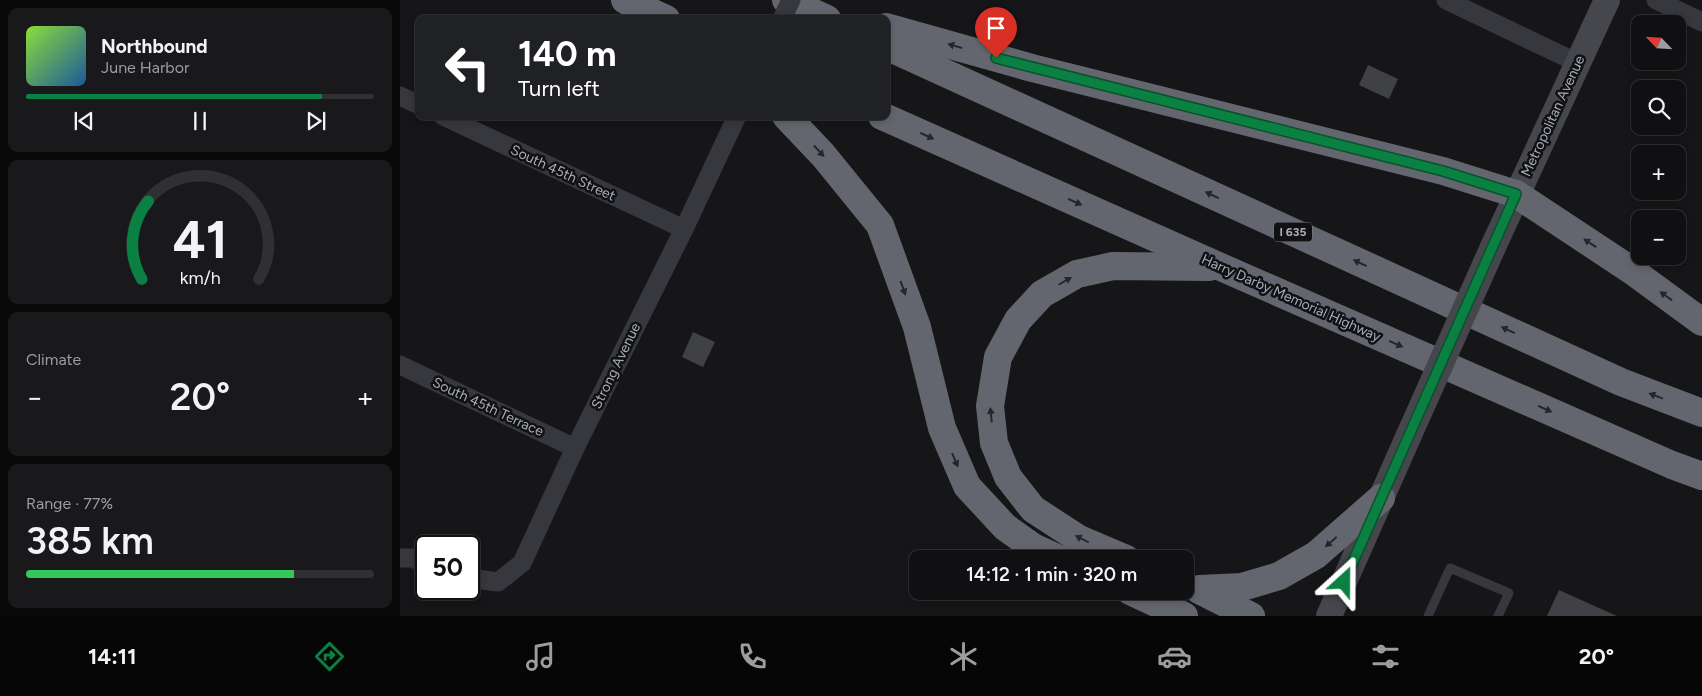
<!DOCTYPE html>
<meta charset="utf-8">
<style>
:root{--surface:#101012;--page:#19191b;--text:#f1f3f6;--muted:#9c9d9f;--line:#303032;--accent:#0b8043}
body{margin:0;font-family:Figtree,sans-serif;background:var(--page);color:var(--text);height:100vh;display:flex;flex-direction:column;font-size:19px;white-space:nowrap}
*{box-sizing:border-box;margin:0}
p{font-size:16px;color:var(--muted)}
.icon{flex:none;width:28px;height:28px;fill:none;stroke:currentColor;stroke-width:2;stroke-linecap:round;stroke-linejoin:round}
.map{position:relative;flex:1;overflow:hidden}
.drawer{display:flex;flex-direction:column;gap:8px;padding:8px;background:#09090a;width:400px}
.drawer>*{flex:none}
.banner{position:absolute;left:15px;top:15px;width:475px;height:105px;border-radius:10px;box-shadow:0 2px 8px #0003,0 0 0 1px var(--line);background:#202124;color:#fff;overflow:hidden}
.needle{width:32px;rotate:295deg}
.tools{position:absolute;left:1231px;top:15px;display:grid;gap:10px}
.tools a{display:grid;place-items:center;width:55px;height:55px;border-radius:10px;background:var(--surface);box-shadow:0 2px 8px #0003,0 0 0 1px var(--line);font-size:25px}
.speed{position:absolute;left:15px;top:535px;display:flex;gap:10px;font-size:25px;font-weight:700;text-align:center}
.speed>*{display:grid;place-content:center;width:65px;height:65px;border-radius:50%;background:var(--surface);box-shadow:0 2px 8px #0003,0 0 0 1px var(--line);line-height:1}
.speed .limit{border:2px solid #111;border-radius:8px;background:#fff;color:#111}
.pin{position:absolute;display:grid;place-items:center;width:42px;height:42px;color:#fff;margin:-51px -21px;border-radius:50% 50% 50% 0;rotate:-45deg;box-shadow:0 0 5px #0007}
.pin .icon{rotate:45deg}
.me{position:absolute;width:55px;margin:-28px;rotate:24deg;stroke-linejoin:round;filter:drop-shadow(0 0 4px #0008)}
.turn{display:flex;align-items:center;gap:18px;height:105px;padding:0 20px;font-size:22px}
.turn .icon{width:65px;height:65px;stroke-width:2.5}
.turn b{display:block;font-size:35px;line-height:42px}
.big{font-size:38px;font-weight:600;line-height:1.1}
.drawer .card{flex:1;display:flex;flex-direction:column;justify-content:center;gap:8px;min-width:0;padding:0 18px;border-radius:10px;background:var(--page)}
.drawer .dial{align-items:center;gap:0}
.dial svg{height:130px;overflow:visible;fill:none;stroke:var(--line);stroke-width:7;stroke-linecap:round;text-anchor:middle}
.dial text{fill:var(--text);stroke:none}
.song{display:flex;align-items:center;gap:15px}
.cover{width:60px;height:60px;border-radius:8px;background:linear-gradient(135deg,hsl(90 70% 55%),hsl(210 70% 35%))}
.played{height:5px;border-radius:2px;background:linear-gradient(90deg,var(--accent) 85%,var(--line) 85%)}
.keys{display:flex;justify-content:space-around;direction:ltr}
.heat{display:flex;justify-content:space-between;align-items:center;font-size:28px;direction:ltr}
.charge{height:8px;border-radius:4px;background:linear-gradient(90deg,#34c759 77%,var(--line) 0)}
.trip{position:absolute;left:509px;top:550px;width:285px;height:50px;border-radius:10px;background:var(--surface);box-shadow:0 2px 8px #0003,0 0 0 1px var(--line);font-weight:600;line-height:50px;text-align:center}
.tab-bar{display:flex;height:80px;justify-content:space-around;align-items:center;background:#060607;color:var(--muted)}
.tab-bar .icon{width:35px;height:35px}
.tab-bar .current{color:var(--accent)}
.tab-bar b{font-size:22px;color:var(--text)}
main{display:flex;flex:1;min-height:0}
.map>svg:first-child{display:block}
.building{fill:#404145}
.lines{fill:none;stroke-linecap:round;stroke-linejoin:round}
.lane{stroke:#37383d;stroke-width:9}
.street{stroke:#37383d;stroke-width:19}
.secondary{stroke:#45474d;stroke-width:26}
.highway{stroke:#63666e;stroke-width:28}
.street-bridge{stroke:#37383d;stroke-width:19}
.secondary-bridge{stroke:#45474d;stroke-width:26}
.oneway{fill:#26262a}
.route-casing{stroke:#07532c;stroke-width:12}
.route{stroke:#0b8043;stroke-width:9}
.labels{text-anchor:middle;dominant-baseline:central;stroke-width:5;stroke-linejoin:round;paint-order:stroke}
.shield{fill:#111113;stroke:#7b7e86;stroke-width:1}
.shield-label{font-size:12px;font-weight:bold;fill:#a8adb8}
.street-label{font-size:14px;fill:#a8adb8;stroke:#111113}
</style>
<main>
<section class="drawer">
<div class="card">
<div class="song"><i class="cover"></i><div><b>Northbound</b><p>June Harbor</p></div></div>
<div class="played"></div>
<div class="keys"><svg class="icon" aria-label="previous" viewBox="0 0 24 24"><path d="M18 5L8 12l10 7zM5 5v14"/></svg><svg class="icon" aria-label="pause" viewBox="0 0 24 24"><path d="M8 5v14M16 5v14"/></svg><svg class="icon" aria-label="next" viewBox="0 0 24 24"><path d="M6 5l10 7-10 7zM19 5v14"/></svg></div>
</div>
<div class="card dial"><svg viewBox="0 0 100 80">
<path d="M14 69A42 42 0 1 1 86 69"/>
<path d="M14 69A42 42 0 0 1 18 21" stroke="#0b8043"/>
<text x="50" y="56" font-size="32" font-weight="700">41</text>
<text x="50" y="72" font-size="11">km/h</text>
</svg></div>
<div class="card"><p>Climate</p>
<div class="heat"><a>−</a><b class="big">20°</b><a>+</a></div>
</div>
<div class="card"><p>Range · 77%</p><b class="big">385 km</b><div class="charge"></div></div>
</section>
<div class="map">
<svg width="1302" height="616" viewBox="0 0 1302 616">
<rect width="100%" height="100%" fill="#161618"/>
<g class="building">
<path d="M968,65L998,79L989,99L959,85Z"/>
<path d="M293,332L315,342L303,367L282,357Z"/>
<path d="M1159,590L1217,616H1147Z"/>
</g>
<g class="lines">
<path class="lane" d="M1028,616L1050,568L1109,593L1098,616"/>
<g class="street">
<path d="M1046,0L1178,63"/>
<path d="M1256,0L1302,22"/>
<path d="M0,96L19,105"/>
<path d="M43,116L284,229"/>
<path d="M0,365L175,448"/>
<path d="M0,558H12L26,564"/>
<path d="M69,578L98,582L122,563L175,448L284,229L337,116"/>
</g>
<g class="secondary">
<path d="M1093,247L1207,0"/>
<path d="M929,616L1009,435"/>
</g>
<g class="highway">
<path d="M225,0L266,19"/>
<path d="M386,0L427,19"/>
<path d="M486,27L632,68L1043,171L1116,194L1231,270L1302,322"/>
<path d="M486,46L1221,382L1302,413"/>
<path d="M386,116L423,155L480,225L517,327L542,428L567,486L605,527L633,547L659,559"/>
<path d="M482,116L823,268L1272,465L1302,476"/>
<path d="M726,559L679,539L633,509L608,477L594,443L590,406L598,357L618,320L642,294L677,274L713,266L809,267"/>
<path d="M799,589L842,587L879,576L916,555L981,498"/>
<path d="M799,590L851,616"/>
<path d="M730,591L784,616"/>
</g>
<path class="street-bridge" d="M382,19L391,0"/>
<path class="secondary-bridge" d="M1009,435L1093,247"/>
</g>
<defs><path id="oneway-solid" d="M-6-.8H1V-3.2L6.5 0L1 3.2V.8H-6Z" transform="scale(1.25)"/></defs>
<g class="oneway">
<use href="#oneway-solid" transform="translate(555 46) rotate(-164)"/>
<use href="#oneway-solid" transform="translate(527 136) rotate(24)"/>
<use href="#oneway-solid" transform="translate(419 151) rotate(47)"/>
<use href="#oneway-solid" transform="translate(812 195) rotate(-155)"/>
<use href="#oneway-solid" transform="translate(675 202) rotate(24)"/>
<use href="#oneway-solid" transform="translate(1190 243) rotate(-146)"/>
<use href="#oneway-solid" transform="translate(960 263) rotate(-155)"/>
<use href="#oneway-solid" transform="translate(665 281) rotate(-30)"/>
<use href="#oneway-solid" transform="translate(503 288) rotate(70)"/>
<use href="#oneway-solid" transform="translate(1266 296) rotate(-144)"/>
<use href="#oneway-solid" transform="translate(1108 330) rotate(-155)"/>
<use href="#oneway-solid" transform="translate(996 344) rotate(24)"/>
<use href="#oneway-solid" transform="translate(1256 396) rotate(-159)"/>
<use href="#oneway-solid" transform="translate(1145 409) rotate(24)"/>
<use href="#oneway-solid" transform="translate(591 415) rotate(-96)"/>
<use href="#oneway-solid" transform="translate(555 460) rotate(67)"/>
<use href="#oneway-solid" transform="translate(682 539) rotate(-153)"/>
<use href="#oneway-solid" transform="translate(931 542) rotate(139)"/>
</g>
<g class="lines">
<g class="route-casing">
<path id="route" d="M596,58L1043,171L1116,194L944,582"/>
</g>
<use href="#route" class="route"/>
</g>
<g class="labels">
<rect class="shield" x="874" y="222.5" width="38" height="19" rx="4"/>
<g class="shield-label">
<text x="893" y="232">I 635</text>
</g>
<g class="street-label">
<text transform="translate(1153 116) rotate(-65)">Metropolitan Avenue</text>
<text transform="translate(163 173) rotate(25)">South 45th Street</text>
<text transform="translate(891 298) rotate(24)">Harry Darby Memorial Highway</text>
<text transform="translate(216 366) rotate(-64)">Strong Avenue</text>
<text transform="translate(88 407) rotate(25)">South 45th Terrace</text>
</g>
</g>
</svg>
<div class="tools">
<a><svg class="needle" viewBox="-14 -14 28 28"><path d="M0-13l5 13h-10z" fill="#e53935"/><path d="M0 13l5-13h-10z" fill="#9c9d9f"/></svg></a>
<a><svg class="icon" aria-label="search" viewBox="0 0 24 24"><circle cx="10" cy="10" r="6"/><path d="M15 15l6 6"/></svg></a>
<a>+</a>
<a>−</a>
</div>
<div class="speed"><div class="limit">50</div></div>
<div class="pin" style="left:596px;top:58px;background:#d93025"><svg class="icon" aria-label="arrive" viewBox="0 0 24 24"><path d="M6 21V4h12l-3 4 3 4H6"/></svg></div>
<svg class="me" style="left:944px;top:582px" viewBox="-20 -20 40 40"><path d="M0-17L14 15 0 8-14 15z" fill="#0b8043" stroke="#fff" stroke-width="4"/></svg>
<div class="trip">14:12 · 1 min · 320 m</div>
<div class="banner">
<div class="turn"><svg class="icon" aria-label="left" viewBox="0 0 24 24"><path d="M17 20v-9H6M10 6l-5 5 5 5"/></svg><div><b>140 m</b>Turn left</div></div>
</div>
</div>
</main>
<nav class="tab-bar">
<b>14:11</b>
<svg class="icon current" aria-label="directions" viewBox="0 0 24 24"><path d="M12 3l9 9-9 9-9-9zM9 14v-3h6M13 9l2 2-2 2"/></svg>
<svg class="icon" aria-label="music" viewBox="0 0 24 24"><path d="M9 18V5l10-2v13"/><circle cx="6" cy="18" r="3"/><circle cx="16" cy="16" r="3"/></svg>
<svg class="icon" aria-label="phone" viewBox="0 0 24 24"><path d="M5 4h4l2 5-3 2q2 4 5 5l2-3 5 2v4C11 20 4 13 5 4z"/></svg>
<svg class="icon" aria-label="climate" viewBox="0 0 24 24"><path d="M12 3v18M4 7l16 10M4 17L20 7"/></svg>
<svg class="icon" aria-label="car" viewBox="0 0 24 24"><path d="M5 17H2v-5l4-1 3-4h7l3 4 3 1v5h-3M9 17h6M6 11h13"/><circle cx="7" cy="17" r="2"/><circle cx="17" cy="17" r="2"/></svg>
<svg class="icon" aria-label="filters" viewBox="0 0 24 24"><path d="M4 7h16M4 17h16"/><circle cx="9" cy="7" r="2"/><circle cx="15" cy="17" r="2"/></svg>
<b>20°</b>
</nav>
